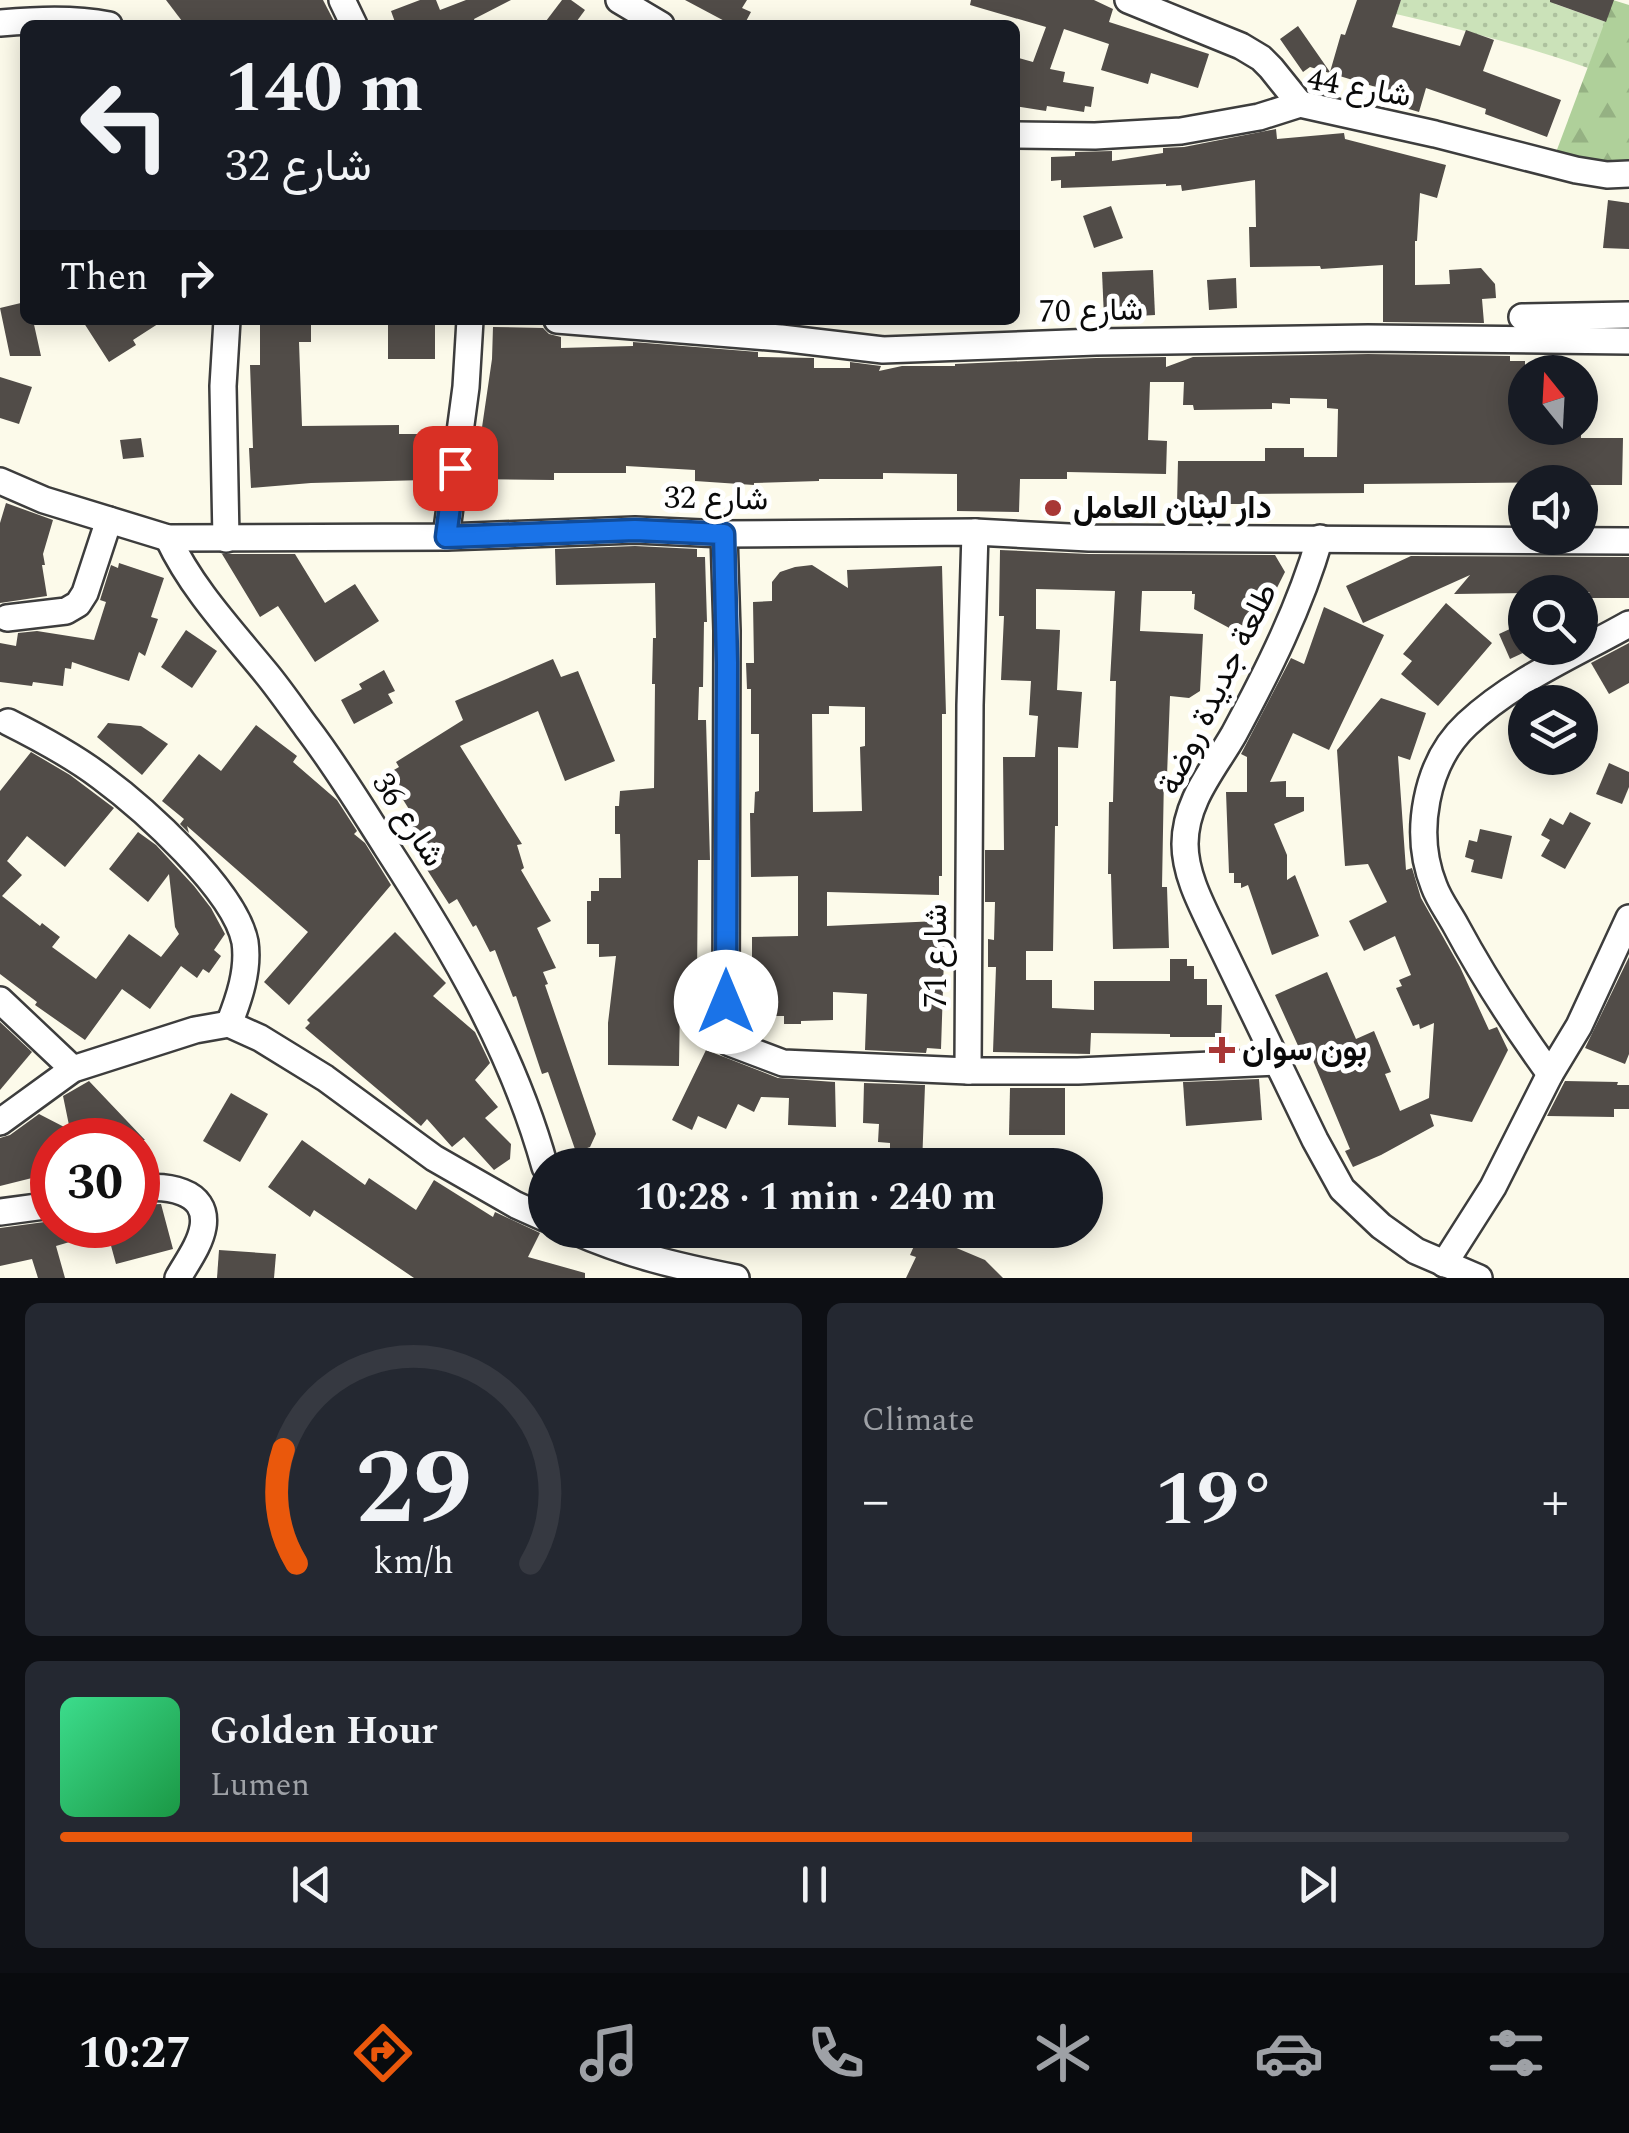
<!DOCTYPE html>
<meta charset="utf-8">
<style>
:root{--surface:#171b24;--page:#242831;--text:#f1f3f6;--muted:#9ea1a6;--line:#363941;--accent:#ea580c}
body{margin:0;font-family:Spectral,Vazirmatn,serif;background:var(--page);color:var(--text);height:100vh;display:flex;flex-direction:column;font-size:38px;white-space:nowrap}
*{box-sizing:border-box;margin:0}
p{font-size:32px;color:var(--muted)}
.icon{flex:none;width:55px;height:55px;fill:none;stroke:currentColor;stroke-width:2;stroke-linecap:round;stroke-linejoin:round}
.map{position:relative;height:1278px;overflow:hidden}
.sheet{display:flex;flex-direction:column;gap:25px;padding:25px;background:#0d0f14;flex:1}
.sheet>*{flex:none}
.hud{position:absolute;left:20px;top:20px;width:1000px;height:305px;border-radius:15px;box-shadow:0 5px 25px #0003;background:#171b24;color:var(--text);overflow:hidden}
.needle{width:65px;rotate:342deg}
.tools{position:absolute;left:1508px;top:355px;display:grid;gap:20px}
.tools a{display:grid;place-items:center;width:90px;height:90px;border-radius:50%;background:var(--surface);box-shadow:0 5px 25px #0003;font-size:50px}
.speed{position:absolute;left:30px;top:1118px;display:flex;gap:20px;font-size:50px;font-weight:700;text-align:center}
.speed>*{display:grid;place-content:center;width:130px;height:130px;border-radius:50%;background:var(--surface);box-shadow:0 5px 25px #0003;line-height:1}
.speed .limit{border:15px solid #d22;background:#fff;color:#111}
.pin{position:absolute;display:grid;place-items:center;width:85px;height:85px;color:#fff;margin:-42px;border-radius:20px;box-shadow:0 5px 15px #0006}
.me{position:absolute;width:110px;margin:-55px;rotate:0deg;stroke-linejoin:round;filter:drop-shadow(0 0 8px #0008)}
.turn{display:flex;align-items:center;gap:35px;height:210px;padding:0 40px;font-size:45px}
.turn .icon{width:130px;height:130px;stroke-width:2.5}
.turn b{display:block;font-size:70px;line-height:85px}
.then{display:flex;align-items:center;height:95px;padding:0 40px;background:#0003;gap:20px;font-size:38px}
.big{font-size:75px;font-weight:700;line-height:1.1}
.sheet .widget{flex:1;display:flex;flex-direction:column;justify-content:center;gap:15px;min-width:0;padding:0 35px;border-radius:15px;background:var(--page)}
.sheet .dial{align-items:center;gap:0}
.dial svg{height:260px;overflow:visible;fill:none;stroke:var(--line);stroke-width:7;stroke-linecap:round;text-anchor:middle}
.dial text{fill:var(--text);stroke:none}
.song{display:flex;align-items:center;gap:30px}
.cover{width:120px;height:120px;border-radius:15px;background:linear-gradient(135deg,hsl(150 70% 55%),hsl(140 70% 35%))}
.played{height:10px;border-radius:5px;background:linear-gradient(90deg,var(--accent) 75%,var(--line) 75%)}
.keys{display:flex;justify-content:space-around;direction:ltr}
.heat{display:flex;justify-content:space-between;align-items:center;font-size:55px;direction:ltr}
.sheet .tiles{flex:1;display:grid;gap:25px;grid-template-columns:1fr 1fr}
.widget:last-child{grid-column:span 2}
.trip{position:absolute;left:528px;top:1148px;width:575px;height:100px;border-radius:50px;background:var(--surface);box-shadow:0 5px 25px #0003;font-weight:700;line-height:100px;text-align:center}
.dock{display:flex;height:160px;justify-content:space-around;align-items:center;background:#090b0e;color:var(--muted)}
.dock .icon{width:70px;height:70px}
.dock .active{color:var(--accent)}
.dock b{font-size:45px;color:var(--text)}
.map>svg:first-child{display:block}
.grass{fill:url(#grass-dots)}
.forest{fill:url(#forest-firs)}
.building{fill:#514c48;fill-rule:evenodd}
.lines{fill:none;stroke-linecap:round;stroke-linejoin:round}
.street-casing{stroke:#3d3d3d;stroke-width:30}
.street{stroke:#fff;stroke-width:25}
.route-casing{stroke:#114b97;stroke-width:25}
.route{stroke:#1a73e8;stroke-width:18}
.poi-dot{fill:#a83735;stroke:#fff;stroke-width:4}
.labels{text-anchor:middle;dominant-baseline:central;stroke-width:10;stroke-linejoin:round;paint-order:stroke}
.street-label{font-size:32px;fill:#0a0a0a;stroke:#fff}
.poi-label{font-size:32px;font-weight:bold;fill:#0a0a0a;stroke:#fff;text-anchor:start}
</style>
<div class="map">
<svg width="1629" height="1278" viewBox="0 0 1629 1278">
<defs>
<pattern id="grass-dots" width="8" height="8" patternUnits="userSpaceOnUse" patternTransform="scale(2.5)"><rect width="8" height="8" fill="#cbe2b9"/><path d="M2 2h.1M6 6h.1" fill="none" stroke="#adc19e" stroke-width="1.8" stroke-linecap="round"/></pattern>
<pattern id="forest-firs" width="22" height="20" patternUnits="userSpaceOnUse" patternTransform="scale(2.5)"><rect width="22" height="20" fill="#afd09a"/><path d="M5 1l3.5 6h-7zM16 11l3.5 6h-7z" fill="#95b183"/></pattern>
</defs>
<rect width="100%" height="100%" fill="#fcfaea"/>
<path class="grass" d="M1401,0H1556L1555,4L1606,22L1588,68C1525,46 1461,29 1396,14Z"/>
<path class="forest" d="M1613,0L1629,5V173L1552,163Z"/>
<g class="building">
<path d="M166,0H323L336,25H185Z"/>
<path d="M420,0H436L440,10L466,0H511L474,19L476,25H396L391,11Z"/>
<path d="M562,0H571L585,10L574,25H543Z"/>
<path d="M685,0H747L742,8L751,12L744,25H732Z"/>
<path d="M971,0H1094L1113,9L1109,22L1209,54L1198,88L1151,73L1148,84L1101,70L1109,44L1064,29L1050,69L1065,72L1063,82L1094,87L1091,107L1085,106L1084,112L1047,106L1046,111L1015,106V57L1033,62L1046,27L970,5Z"/>
<path d="M1357,0H1401L1392,27L1460,46L1466,30L1494,40L1483,71L1561,100L1547,137L1485,114L1486,109L1426,88L1419,112L1375,99L1379,88L1310,67L1303,72L1280,39L1298,26L1330,72L1341,34L1345,35Z"/>
<path d="M1550,0H1614L1606,22L1550,2Z"/>
<path d="M1276,129L1277,139L1344,133L1345,139L1446,165L1437,198L1420,193L1417,241H1415V285L1450,284L1449,270L1481,268L1495,284L1496,298L1482,299L1484,323L1383,322V265L1321,269L1320,266L1250,267L1249,227H1256L1255,180L1182,191L1181,185L1166,186V184L1061,188V180L1051,181V157L1075,156V152L1112,151V161L1163,153V148L1184,147Z"/>
<path d="M1608,200L1629,203V249L1603,248Z"/>
<path d="M1111,206L1123,238L1094,248L1083,216Z"/>
<path d="M1153,270L1155,315L1104,318L1102,272Z"/>
<path d="M1236,278L1237,308L1209,310L1207,280Z"/>
<path d="M25,302V320H33L41,356H10L0,308Z"/>
<path d="M82,320H164L133,340L136,345L109,362Z"/>
<path d="M260,320H311V342H299L302,426L399,425V434H423L425,480L311,483L251,488L249,448H253L250,365H260Z"/>
<rect x="388" y="320" width="47" height="39"/>
<path d="M493,327L543,328L549,334L561,337V348L633,346V342L758,352V357L814,358V368H850V362L881,366L879,371L902,366H955V364L1096,358L1166,357V367L1193,357L1368,354L1510,356V361H1525V428H1581V438H1623L1622,485H1580V482L1364,484V493L1245,494V504H1177L1178,461H1265V448H1304V457H1337L1338,409L1327,408V399L1290,398V404L1272,403V409L1194,410L1193,405H1183L1184,382H1150L1148,440L1167,441L1166,474L1067,472V479H1020L1019,512L957,511V474L883,473V479H819V481L754,483V485L695,481V470L626,466V473H554V480L470,479L475,441H480L492,359Z"/>
<path d="M0,377L32,387L19,424L0,418Z"/>
<path d="M141,438L144,457L123,459L120,440Z"/>
<path d="M6,503L53,520L43,554L45,565H42L47,596L0,603V523Z"/>
<path d="M635,546L697,549V557H705L707,622H704L703,687H699L698,720H706L710,860H698L697,979H700L695,1006L680,1005L679,1066L608,1065V1023L616,956L599,957V944H587V901H591V891H599V878H621L620,834H615V806H619L620,791L654,788L655,684H652L653,638H656L655,583L556,585L555,549Z"/>
<path d="M1000,550L1089,554L1275,555L1285,572L1255,631L1237,623L1233,630L1194,609L1195,594H1192V591H1142L1140,631L1203,634L1200,691L1189,698L1170,696L1167,776L1164,775L1162,887H1167L1169,948L1113,949L1111,874H1108L1109,802H1113L1116,681H1110L1115,591L1036,589V629L1060,630L1057,690L1082,692L1078,748L1058,747V826H1055L1053,951H1026V980H1052V1008L1094,1010V981H1170V959H1187V966H1194V979H1207V1005H1222L1221,1037H1170V1034L1091,1033L1090,1054L993,1052L996,967H988V939L994,940L995,902H985V850H1004L1003,757H1035L1038,716L1029,715L1031,681L1001,680L1004,616H999Z"/>
<path d="M222,554H295L325,603L355,584L379,621L315,662L278,606L260,617Z"/>
<path d="M1411,556L1629,557V598H1580L1590,592L1454,594L1470,575L1363,623L1346,586Z"/>
<path d="M119,563L164,578L151,617L158,619L145,656L139,652L129,681L72,662L71,669L65,668L63,686L33,682L32,686L0,682V643L16,646L18,633L37,631L94,640L106,602L100,600L111,565L118,568Z"/>
<path d="M812,565L848,588L847,570L942,566L946,714H942V876H939V895L827,892V926L938,921V926L945,927L941,1049L927,1048L926,1053L865,1050L867,994L833,992V1020L801,1021V1024H784V1016H770L755,1003L754,988H749L748,969H752V937L798,936V876L751,877L750,813H754L755,792L759,791V734H751V689H747L746,663H754L753,602L772,601V582L780,572L795,567ZM829,706L865,707V746L860,747L862,811L813,812L812,714H829Z"/>
<path d="M1446,603L1492,643L1438,706L1401,674L1412,661L1403,654Z"/>
<path d="M1324,607L1384,635L1329,750L1293,733L1270,782L1286,781V797H1304V811L1274,824L1287,855V880L1295,875L1319,936L1272,955L1248,885L1241,888V883H1234V873H1229L1226,792H1247V757L1241,754L1291,658L1304,664Z"/>
<path d="M1525,622V652L1510,659L1499,634Z"/>
<path d="M186,630L217,651L192,688L161,667Z"/>
<path d="M1629,643V683L1609,694L1591,663Z"/>
<path d="M553,659L561,677L578,671L615,761L565,781L538,711L460,746L522,844L517,845L524,868L521,870L551,921L537,928L556,968L543,972L548,984L545,985L596,1134L590,1147L576,1152L548,1072L542,1074L516,996L513,997L495,950L490,952L476,925L473,927L457,899L449,904L410,843L414,841L401,821L412,814L387,774L399,767L396,762L463,720L455,701Z"/>
<path d="M384,670L395,691L388,694L393,703L354,724L341,700L362,689L359,684Z"/>
<path d="M1381,698L1426,713L1410,760L1398,756L1406,870L1412,868L1421,898L1460,967L1489,1030L1497,1027L1508,1050L1472,1122L1430,1114L1434,1126L1381,1155L1353,1167L1345,1151L1350,1149L1307,1046L1300,1050L1275,995L1327,972L1356,1039L1374,1031L1391,1072L1385,1074L1400,1111L1429,1098L1434,1023L1420,1029L1419,1024L1413,1026L1396,988L1402,986L1399,980L1411,975L1395,936L1364,951L1349,921L1387,902L1368,864L1345,866L1337,750Z"/>
<path d="M108,723L141,726L168,744L142,775L97,737Z"/>
<path d="M256,725L297,756L293,762L337,800L357,831L354,834L365,843L391,885L289,1005L264,982L308,932L187,826L189,833L180,824L184,819L162,801L199,754L221,771Z"/>
<path d="M31,752L70,775L114,808L65,867L27,836L7,861L22,875L2,896L40,926L42,923L60,937L52,947L96,979L129,934L161,957L179,934L175,927L169,874L148,902L109,869L138,832L156,845L194,886L211,908L225,934L214,950L221,956L209,973L203,969L197,978L181,966L150,1009L122,989L85,1040L35,1005L37,1002L0,974V791Z"/>
<path d="M1609,763L1629,772V787L1622,804L1596,794Z"/>
<path d="M1570,812L1591,823L1565,869L1541,856L1550,840L1541,835L1550,818L1563,825Z"/>
<path d="M1480,829L1512,836L1502,879L1471,872L1474,860L1465,857L1469,840L1477,842Z"/>
<path d="M395,932L446,983L433,996L475,1032L490,1063L475,1080L498,1107L485,1118L511,1144L510,1159L494,1170L464,1137L452,1147L427,1119L421,1126L305,1028L310,1023L307,1020Z"/>
<path d="M1629,957V1054L1625,1064L1585,1048Z"/>
<path d="M0,1022L32,1052L0,1090Z"/>
<path d="M706,1050L778,1078L835,1082L836,1127L788,1125L789,1098L761,1097L754,1112L738,1104L726,1129L698,1116L692,1130L672,1120Z"/>
<path d="M1259,1079L1262,1120L1186,1126L1183,1082Z"/>
<path d="M89,1081L145,1140H52V1173L0,1186V1138L10,1135L39,1114L70,1130L63,1096Z"/>
<path d="M1565,1081L1618,1082L1617,1085H1629V1109H1614V1117L1547,1116Z"/>
<path d="M864,1083L925,1085L922,1165H902V1151H890V1143L878,1142L879,1124L863,1123Z"/>
<path d="M1010,1088H1065V1135H1009Z"/>
<path d="M231,1093L268,1114L240,1162L203,1141Z"/>
<path d="M302,1140L365,1185L369,1178L416,1210L434,1180L493,1217L495,1212L540,1233L528,1257L585,1273V1278H414L314,1210L310,1217L268,1187Z"/>
<path d="M161,1204L173,1249L116,1264L107,1231L56,1246L65,1278H38L32,1259L0,1266V1228L52,1221V1225H138V1205Z"/>
<path d="M928,1236L985,1260L1003,1278H906L916,1257L910,1255L918,1237L926,1241Z"/>
<path d="M219,1250L276,1254L274,1278H217Z"/>
</g>
<g class="lines">
<g class="street-casing">
<g id="street">
<path d="M342,0L354,25"/>
<path d="M619,0L661,25"/>
<path d="M1128,0L1241,46L1261,58L1271,68L1300,104"/>
<path d="M0,23C36,20 73,18 109,25"/>
<path d="M1015,135L1095,136L1181,131L1259,117L1300,104L1435,134L1576,170L1607,175L1629,174"/>
<path d="M1522,317L1629,315"/>
<path d="M557,320L781,338L883,350L1096,342L1368,338L1629,341"/>
<path d="M0,481L44,500L168,538L446,537L635,530L724,534L975,532L1089,538L1629,541"/>
<path d="M724,534L727,631L726,1002L730,1043L783,1063L968,1071H1078L1276,1062"/>
<path d="M446,537L466,387L470,320"/>
<path d="M168,538C192,589 230,629 266,673C280,690 293,709 307,728C336,766 361,807 387,848C452,948 513,1051 545,1167"/>
<path d="M1320,538C1300,607 1268,671 1234,734C1214,769 1185,801 1185,844C1185,874 1201,904 1214,931L1315,1140L1342,1189L1381,1226L1416,1251L1479,1278"/>
<path d="M226,539L223,386L227,320"/>
<path d="M7,618L66,611L78,604L85,593L109,520"/>
<path d="M8,722C40,738 72,755 101,777C143,808 235,890 245,942C249,970 239,999 229,1024"/>
<path d="M0,1000L73,1069"/>
<path d="M968,1071L970,705L975,532"/>
<path d="M1550,1074C1516,1027 1484,978 1456,926C1449,913 1439,900 1434,886C1413,834 1425,763 1467,724C1514,680 1574,655 1629,624"/>
<path d="M0,1122L73,1069L195,1030L229,1024L260,1038L325,1078L434,1158L516,1205L545,1218"/>
<path d="M138,1189C164,1185 209,1189 203,1227C200,1245 187,1262 178,1278"/>
<path d="M0,1212L52,1205"/>
<path d="M572,1230C629,1255 676,1266 736,1278"/>
<path d="M1444,1264L1493,1187L1550,1074L1579,1026L1629,918"/>
</g>
</g>
<use href="#street" class="street"/>
</g>
<g class="lines">
<g class="route-casing">
<path id="route" d="M455,468L446,537L635,530L724,534L727,663L726,1002"/>
</g>
<use href="#route" class="route"/>
</g>
<g class="poi-dot">
<circle cx="1053" cy="508" r="10"/>
<path d="M1217 1035h10v10h10v10h-10v10h-10v-10h-10v-10h10z"/>
</g>
<g class="labels">
<g class="street-label">
<text transform="translate(1359 88) rotate(10)">شارع 44</text>
<text transform="translate(1091 311) rotate(-1)">شارع 70</text>
<text transform="translate(716 499) rotate(1)">شارع 32</text>
<text transform="translate(1218 689) rotate(-64)">طلعة جديدة روضة</text>
<text transform="translate(408 820) rotate(57)">شارع 36</text>
<text transform="translate(936 956) rotate(-90)">شارع 71</text>
</g>
<g class="poi-label">
<text x="1073" y="508">دار لبنان العامل</text>
<text x="1242" y="1050">بون سوان</text>
</g>
</g>
</svg>
<div class="tools">
<a><svg class="needle" viewBox="-14 -14 28 28"><path d="M0-13l5 13h-10z" fill="#e53935"/><path d="M0 13l5-13h-10z" fill="#9ea1a6"/></svg></a>
<a><svg class="icon" aria-label="sound" viewBox="0 0 24 24"><path d="M4 9h4l5-4v14l-5-4H4zM17 9q2 3 0 6"/></svg></a>
<a><svg class="icon" aria-label="search" viewBox="0 0 24 24"><circle cx="10" cy="10" r="6"/><path d="M15 15l6 6"/></svg></a>
<a><svg class="icon" aria-label="layers" viewBox="0 0 24 24"><path d="M12 4l9 5-9 5-9-5zM3 14l9 5 9-5"/></svg></a>
</div>
<div class="speed"><div class="limit">30</div></div>
<div class="pin" style="left:455px;top:468px;background:#d93025"><svg class="icon" aria-label="arrive" viewBox="0 0 24 24"><path d="M6 21V4h12l-3 4 3 4H6"/></svg></div>
<svg class="me" style="left:726px;top:1002px" viewBox="-20 -20 40 40"><circle r="19" fill="#fff"/><path d="M0-13L10 11 0 6-10 11z" fill="#1a73e8"/></svg>
<div class="trip">10:28 · 1 min · 240 m</div>
<div class="hud">
<div class="turn"><svg class="icon" aria-label="left" viewBox="0 0 24 24"><path d="M17 20v-9H6M10 6l-5 5 5 5"/></svg><div><b>140 m</b>شارع 32</div></div>
<div class="then">Then<svg class="icon" aria-label="right" viewBox="0 0 24 24"><path d="M7 20v-9h11M14 6l5 5-5 5"/></svg></div>
</div>
</div>
<section class="sheet">
<div class="tiles">
<div class="widget dial"><svg viewBox="0 0 100 80">
<path d="M14 69A42 42 0 1 1 86 69"/>
<path d="M14 69A42 42 0 0 1 10 34" stroke="#ea580c"/>
<text x="50" y="56" font-size="32" font-weight="700">29</text>
<text x="50" y="72" font-size="11">km/h</text>
</svg></div>
<div class="widget"><p>Climate</p>
<div class="heat"><a>−</a><b class="big">19°</b><a>+</a></div>
</div>
<div class="widget">
<div class="song"><i class="cover"></i><div><b>Golden Hour</b><p>Lumen</p></div></div>
<div class="played"></div>
<div class="keys"><svg class="icon" aria-label="previous" viewBox="0 0 24 24"><path d="M18 5L8 12l10 7zM5 5v14"/></svg><svg class="icon" aria-label="pause" viewBox="0 0 24 24"><path d="M8 5v14M16 5v14"/></svg><svg class="icon" aria-label="next" viewBox="0 0 24 24"><path d="M6 5l10 7-10 7zM19 5v14"/></svg></div>
</div>
</div>
</section>
<nav class="dock">
<b>10:27</b>
<svg class="icon active" aria-label="directions" viewBox="0 0 24 24"><path d="M12 3l9 9-9 9-9-9zM9 14v-3h6M13 9l2 2-2 2"/></svg>
<svg class="icon" aria-label="music" viewBox="0 0 24 24"><path d="M9 18V5l10-2v13"/><circle cx="6" cy="18" r="3"/><circle cx="16" cy="16" r="3"/></svg>
<svg class="icon" aria-label="phone" viewBox="0 0 24 24"><path d="M5 4h4l2 5-3 2q2 4 5 5l2-3 5 2v4C11 20 4 13 5 4z"/></svg>
<svg class="icon" aria-label="climate" viewBox="0 0 24 24"><path d="M12 3v18M4 7l16 10M4 17L20 7"/></svg>
<svg class="icon" aria-label="car" viewBox="0 0 24 24"><path d="M5 17H2v-5l4-1 3-4h7l3 4 3 1v5h-3M9 17h6M6 11h13"/><circle cx="7" cy="17" r="2"/><circle cx="17" cy="17" r="2"/></svg>
<svg class="icon" aria-label="filters" viewBox="0 0 24 24"><path d="M4 7h16M4 17h16"/><circle cx="9" cy="7" r="2"/><circle cx="15" cy="17" r="2"/></svg>
</nav>
